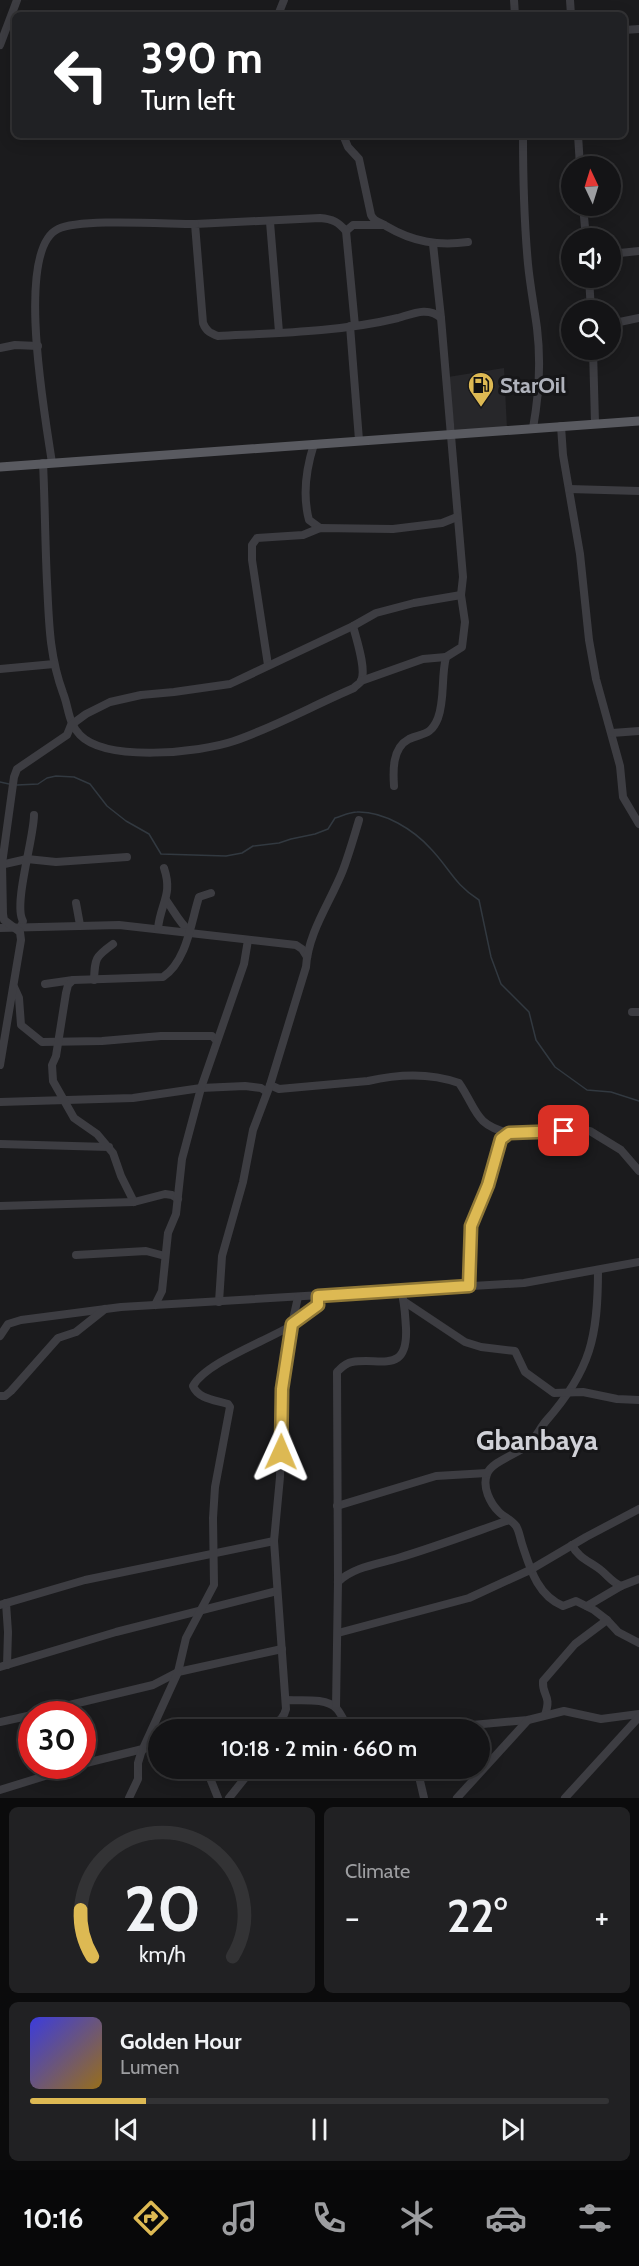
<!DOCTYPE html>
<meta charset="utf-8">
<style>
:root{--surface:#141416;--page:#212123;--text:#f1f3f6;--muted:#9d9ea1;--line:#333335;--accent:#ddb953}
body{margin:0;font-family:Cabin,sans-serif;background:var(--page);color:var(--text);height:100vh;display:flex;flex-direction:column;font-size:22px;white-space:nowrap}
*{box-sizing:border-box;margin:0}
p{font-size:20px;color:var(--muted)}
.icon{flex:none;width:33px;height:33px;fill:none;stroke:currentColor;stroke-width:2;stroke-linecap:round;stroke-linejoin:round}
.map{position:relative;height:1798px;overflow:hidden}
.details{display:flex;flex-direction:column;gap:9px;padding:9px;background:#0b0b0c;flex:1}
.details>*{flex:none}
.top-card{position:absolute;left:12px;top:12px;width:615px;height:126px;border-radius:9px;box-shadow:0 3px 15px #0003,0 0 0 2px var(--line);background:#202124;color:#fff;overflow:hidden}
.needle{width:39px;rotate:356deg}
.fabs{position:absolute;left:561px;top:156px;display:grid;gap:12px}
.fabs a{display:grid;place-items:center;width:60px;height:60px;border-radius:50%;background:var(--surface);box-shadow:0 3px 15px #0003,0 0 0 2px var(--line);font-size:30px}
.speed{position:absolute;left:18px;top:1701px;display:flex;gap:12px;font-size:30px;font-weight:700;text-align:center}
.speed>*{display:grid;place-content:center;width:78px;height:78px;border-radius:50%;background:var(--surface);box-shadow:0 3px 15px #0003,0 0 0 2px var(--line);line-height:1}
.speed .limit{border:9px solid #d22;background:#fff;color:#111}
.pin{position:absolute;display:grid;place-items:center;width:51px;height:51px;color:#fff;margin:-26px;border-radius:12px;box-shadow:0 3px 9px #0006}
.me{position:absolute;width:66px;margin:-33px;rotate:1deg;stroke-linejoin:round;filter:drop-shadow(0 0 4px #0008)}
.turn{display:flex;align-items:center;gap:21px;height:126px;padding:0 30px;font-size:27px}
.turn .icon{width:78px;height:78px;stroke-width:2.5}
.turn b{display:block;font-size:42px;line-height:51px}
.big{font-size:45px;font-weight:600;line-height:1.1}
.details .card{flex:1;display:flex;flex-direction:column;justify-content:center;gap:9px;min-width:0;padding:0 21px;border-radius:9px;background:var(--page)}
.details .dial{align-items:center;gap:0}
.dial svg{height:156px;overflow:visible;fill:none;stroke:var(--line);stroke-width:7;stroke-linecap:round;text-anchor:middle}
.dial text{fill:var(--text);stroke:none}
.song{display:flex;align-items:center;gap:18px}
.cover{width:72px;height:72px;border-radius:9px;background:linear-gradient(135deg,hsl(240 70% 55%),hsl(40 70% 35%))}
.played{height:6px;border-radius:3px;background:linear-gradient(90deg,var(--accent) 20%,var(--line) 20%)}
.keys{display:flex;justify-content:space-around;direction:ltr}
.heat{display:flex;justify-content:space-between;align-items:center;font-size:33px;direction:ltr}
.details .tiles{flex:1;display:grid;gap:9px;grid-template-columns:1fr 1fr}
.card:last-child{grid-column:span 2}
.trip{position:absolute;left:148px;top:1719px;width:342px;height:60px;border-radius:30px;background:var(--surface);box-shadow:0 3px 15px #0003,0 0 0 2px var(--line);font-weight:600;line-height:60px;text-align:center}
.dock{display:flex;height:96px;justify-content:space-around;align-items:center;background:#080809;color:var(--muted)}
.dock .icon{width:42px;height:42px}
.dock .on{color:var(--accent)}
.dock b{font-size:27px;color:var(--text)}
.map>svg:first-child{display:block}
.built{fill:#27272a}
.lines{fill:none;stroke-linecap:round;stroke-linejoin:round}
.stream{stroke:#323940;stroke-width:1.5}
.minor{stroke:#3d3d42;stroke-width:8}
.major{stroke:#595a60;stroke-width:9}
.route-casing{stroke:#907836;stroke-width:15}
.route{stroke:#ddb953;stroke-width:10}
.labels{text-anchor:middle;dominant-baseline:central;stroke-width:6;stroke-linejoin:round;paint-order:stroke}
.poi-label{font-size:22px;font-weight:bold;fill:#afb2bb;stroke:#161618;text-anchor:start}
.district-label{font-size:28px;font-weight:bold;fill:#d0d1d7;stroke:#161618}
</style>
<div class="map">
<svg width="639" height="1798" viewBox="0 0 639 1798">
<rect width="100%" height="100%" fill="#1b1b1d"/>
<path class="built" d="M504,368L507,429L455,433L448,377Z"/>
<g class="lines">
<g class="stream">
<path d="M0,782L9,784"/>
<path d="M17,785L38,784L47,778L56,776L74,777L90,784L107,806L126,821L149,834L161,854L226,856L242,853L253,846L279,843L291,839L315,834L328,829L335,818C342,816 350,812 357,812C384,811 414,830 431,849C450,869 454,884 479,900L491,957L501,984L529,1012L536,1040L555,1067L587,1090L611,1092L639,1101"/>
</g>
<g class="minor">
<path d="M514,0L515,15"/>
<path d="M570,0L571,15"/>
<path d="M278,15L284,0"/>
<path d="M624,30L639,29"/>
<path d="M0,45L17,0"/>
<path d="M343,135L348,147L359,159L371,215C374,222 380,222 386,226C413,242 438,246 468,242"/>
<path d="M523,135C523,178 524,221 528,264C530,285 534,306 537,328C541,361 539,395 533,428"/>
<path d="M578,135L580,166"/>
<path d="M583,206L586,238"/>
<path d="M270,222L279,332"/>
<path d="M346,231L353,225H384"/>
<path d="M433,244L441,318"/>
<path d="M610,254L639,251"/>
<path d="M589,278L591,310"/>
<path d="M610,324L639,318"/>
<path d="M350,326L359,440"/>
<path d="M355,326L346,231C338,222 333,219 320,218L195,224L203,323C206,331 210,333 218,336C277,333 340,332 398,318C412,314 428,306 441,318L463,577L461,595L465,622L462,647L446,657C441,677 445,699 438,718C431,736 422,733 409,739C392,748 393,771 394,786"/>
<path d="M0,348L15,345L38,346"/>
<path d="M593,350L595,423"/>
<path d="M561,426L563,455L580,554L589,640L596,679L620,766L623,797L639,824"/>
<path d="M314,444C306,469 302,494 309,520L320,528"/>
<path d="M43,463C45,503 45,542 47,582C49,621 49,655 63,693C69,708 68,723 80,735C106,762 199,753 234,741C275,727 314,705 354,688C356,685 360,684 361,681C367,670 356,638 353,626L376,613L414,603L461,595"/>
<path d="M52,463C46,421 14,250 58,229C80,218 166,224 195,224"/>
<path d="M569,489L639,491"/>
<path d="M268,665L252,560V545L257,538L303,535L320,528L393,529L442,523L457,517"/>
<path d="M0,669L54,664"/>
<path d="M361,681L423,659L446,657"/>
<path d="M612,733L639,731"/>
<path d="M0,865L27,859L56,862L127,857"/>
<path d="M166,900C174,911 179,922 190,932"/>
<path d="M76,903L80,925"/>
<path d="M21,927L23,921C13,905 34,838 34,815"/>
<path d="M0,928L119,925L296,945L302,949L307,957"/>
<path d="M158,928C161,902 173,895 164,868"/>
<path d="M94,980C95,958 95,957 113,944"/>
<path d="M45,984L73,980"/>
<path d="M14,987L19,998L21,1025L42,1042L102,1041L161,1036H212L216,1040"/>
<path d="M632,1012H639"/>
<path d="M0,1065L21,940L20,932L4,920L3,914L2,864L14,777L17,769L67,735L71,725L86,714L110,702L141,695L174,692L230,684L353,626"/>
<path d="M270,1085L279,1089L368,1081C398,1074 431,1073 459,1083C477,1109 474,1125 509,1133L590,1131L621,1150L639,1171"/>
<path d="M0,1102L133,1098L201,1088L245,1086L261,1088L267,1092"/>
<path d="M0,1144L109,1147"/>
<path d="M134,1202L121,1176L113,1153L97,1134L74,1118L53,1081L52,1065L56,1056L66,993L68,985L73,980L163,977C187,961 191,922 199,897L211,893"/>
<path d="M0,1206L134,1202L165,1194L172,1195L178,1199"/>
<path d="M76,1255L146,1251L165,1256"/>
<path d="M598,1270C598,1336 591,1370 546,1421C540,1428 535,1439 527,1446C517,1454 491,1462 487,1474C482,1487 490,1503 499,1512C504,1517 512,1520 516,1526C519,1530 520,1538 522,1544C530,1568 537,1595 563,1606L576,1601L594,1610L607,1620L618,1632L639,1643"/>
<path d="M469,1286L471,1226L488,1185L501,1139L509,1133"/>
<path d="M219,1302L222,1256L243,1182L253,1130L270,1085L306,967C308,932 331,901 343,870C349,854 354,837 359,820"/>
<path d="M405,1302L465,1342L481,1347L515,1351L525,1372L554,1393L583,1392L617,1399L639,1400"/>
<path d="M155,1305L162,1291L168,1233L176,1214L182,1159L201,1088L244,964L248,940"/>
<path d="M0,1336L8,1324L21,1320L121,1307L524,1283L639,1262"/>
<path d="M0,1396H5L11,1391L58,1338L76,1332L105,1309"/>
<path d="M337,1506L436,1476L487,1473"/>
<path d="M572,1545C578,1558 591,1562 602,1571C609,1577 612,1582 621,1586"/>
<path d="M338,1582C353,1567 378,1564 398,1558C435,1547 472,1533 509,1520"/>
<path d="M6,1603L8,1632L7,1665"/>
<path d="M0,1605L85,1580L274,1541"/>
<path d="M587,1606L621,1586L639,1579"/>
<path d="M338,1633L469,1598L530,1570L586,1537L639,1509"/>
<path d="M0,1667L116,1632L277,1591"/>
<path d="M286,1700C300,1701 326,1697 337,1709C342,1715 345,1723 349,1730"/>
<path d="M336,1707L338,1582L337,1372C341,1368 345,1363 352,1362C380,1357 408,1375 406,1328C405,1315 405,1303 401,1291"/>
<path d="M32,1714L153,1685L178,1672L282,1649"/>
<path d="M545,1715C552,1694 542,1697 543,1681L575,1644L607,1620"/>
<path d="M0,1722L32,1715"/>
<path d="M237,1730C256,1727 281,1731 286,1709L274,1541L280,1477L282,1389L292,1324L298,1297"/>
<path d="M444,1730L472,1725L528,1720L564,1711L601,1719L639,1714"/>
<path d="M82,1764L159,1745"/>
<path d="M206,1768L218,1798"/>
<path d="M417,1768L424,1798"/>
<path d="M0,1790L77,1766"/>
<path d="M129,1798L138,1779V1763L141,1753L178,1672L186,1638L214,1585L213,1518L215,1487L230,1407L228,1404C216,1400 198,1399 193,1386C206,1362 267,1341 292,1325C301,1318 308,1311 318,1305V1296"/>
<path d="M229,1798L253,1768"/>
<path d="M457,1798L528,1720"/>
<path d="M565,1798L639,1717"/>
</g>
<path class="major" d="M0,467L639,421"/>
</g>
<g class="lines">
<g class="route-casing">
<path id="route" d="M281,1452L282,1389L292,1324L318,1305V1296L469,1286L471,1226L488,1185L501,1139L509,1133L564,1131"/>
</g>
<use href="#route" class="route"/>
</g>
<defs>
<g id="fuel-pin" transform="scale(1.35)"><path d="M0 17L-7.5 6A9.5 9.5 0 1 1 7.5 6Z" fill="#ddb953" stroke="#161618"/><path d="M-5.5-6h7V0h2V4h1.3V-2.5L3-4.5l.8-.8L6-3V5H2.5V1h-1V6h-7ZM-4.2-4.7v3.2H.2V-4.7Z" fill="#111"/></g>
</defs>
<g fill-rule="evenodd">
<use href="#fuel-pin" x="481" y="385"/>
</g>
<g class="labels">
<g class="poi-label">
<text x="500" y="385">StarOil</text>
</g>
<g class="district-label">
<text x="537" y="1440">Gbanbaya</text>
</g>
</g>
</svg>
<div class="fabs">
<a><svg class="needle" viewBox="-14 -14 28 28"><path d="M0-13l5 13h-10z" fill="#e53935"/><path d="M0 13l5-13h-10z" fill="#9d9ea1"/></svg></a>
<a><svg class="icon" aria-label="sound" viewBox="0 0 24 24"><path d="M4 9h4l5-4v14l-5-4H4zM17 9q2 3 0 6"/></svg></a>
<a><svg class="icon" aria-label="search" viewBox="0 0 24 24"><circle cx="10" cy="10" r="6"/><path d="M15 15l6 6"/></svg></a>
</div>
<div class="speed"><div class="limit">30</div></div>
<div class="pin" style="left:564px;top:1131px;background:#d93025"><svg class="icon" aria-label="arrive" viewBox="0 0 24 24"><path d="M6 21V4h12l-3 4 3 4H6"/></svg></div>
<svg class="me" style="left:281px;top:1452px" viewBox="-20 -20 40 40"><path d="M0-17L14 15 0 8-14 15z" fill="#ddb953" stroke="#fff" stroke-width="4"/></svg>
<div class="trip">10:18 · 2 min · 660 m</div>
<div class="top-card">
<div class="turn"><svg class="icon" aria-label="left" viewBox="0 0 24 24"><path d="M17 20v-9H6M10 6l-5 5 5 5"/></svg><div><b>390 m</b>Turn left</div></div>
</div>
</div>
<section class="details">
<div class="tiles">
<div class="card dial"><svg viewBox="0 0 100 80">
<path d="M14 69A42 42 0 1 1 86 69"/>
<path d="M14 69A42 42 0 0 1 8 45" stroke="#ddb953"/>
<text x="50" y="56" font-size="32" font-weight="700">20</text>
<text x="50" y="72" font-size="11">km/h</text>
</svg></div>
<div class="card"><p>Climate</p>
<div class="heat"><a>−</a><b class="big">22°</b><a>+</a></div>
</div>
<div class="card">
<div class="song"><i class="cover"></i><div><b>Golden Hour</b><p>Lumen</p></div></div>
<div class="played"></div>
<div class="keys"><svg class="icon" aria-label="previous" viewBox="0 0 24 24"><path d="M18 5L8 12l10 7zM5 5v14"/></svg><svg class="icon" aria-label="pause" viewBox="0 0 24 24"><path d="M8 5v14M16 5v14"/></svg><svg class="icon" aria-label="next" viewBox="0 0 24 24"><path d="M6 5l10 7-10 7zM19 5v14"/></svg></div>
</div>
</div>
</section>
<nav class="dock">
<b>10:16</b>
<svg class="icon on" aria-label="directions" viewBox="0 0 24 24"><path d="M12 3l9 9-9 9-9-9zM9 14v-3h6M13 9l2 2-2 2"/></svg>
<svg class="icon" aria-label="music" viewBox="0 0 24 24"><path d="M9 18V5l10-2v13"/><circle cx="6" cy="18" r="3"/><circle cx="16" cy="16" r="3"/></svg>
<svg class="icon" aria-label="phone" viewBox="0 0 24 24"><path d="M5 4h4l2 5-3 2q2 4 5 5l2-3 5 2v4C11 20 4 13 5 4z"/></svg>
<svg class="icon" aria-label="climate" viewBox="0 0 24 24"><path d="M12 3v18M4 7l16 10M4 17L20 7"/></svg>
<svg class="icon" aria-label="car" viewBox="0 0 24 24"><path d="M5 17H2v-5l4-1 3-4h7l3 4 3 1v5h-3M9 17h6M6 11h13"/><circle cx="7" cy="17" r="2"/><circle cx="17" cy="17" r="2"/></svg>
<svg class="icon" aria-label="filters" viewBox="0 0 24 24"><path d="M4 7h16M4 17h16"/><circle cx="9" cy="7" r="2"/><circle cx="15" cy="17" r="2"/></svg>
</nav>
